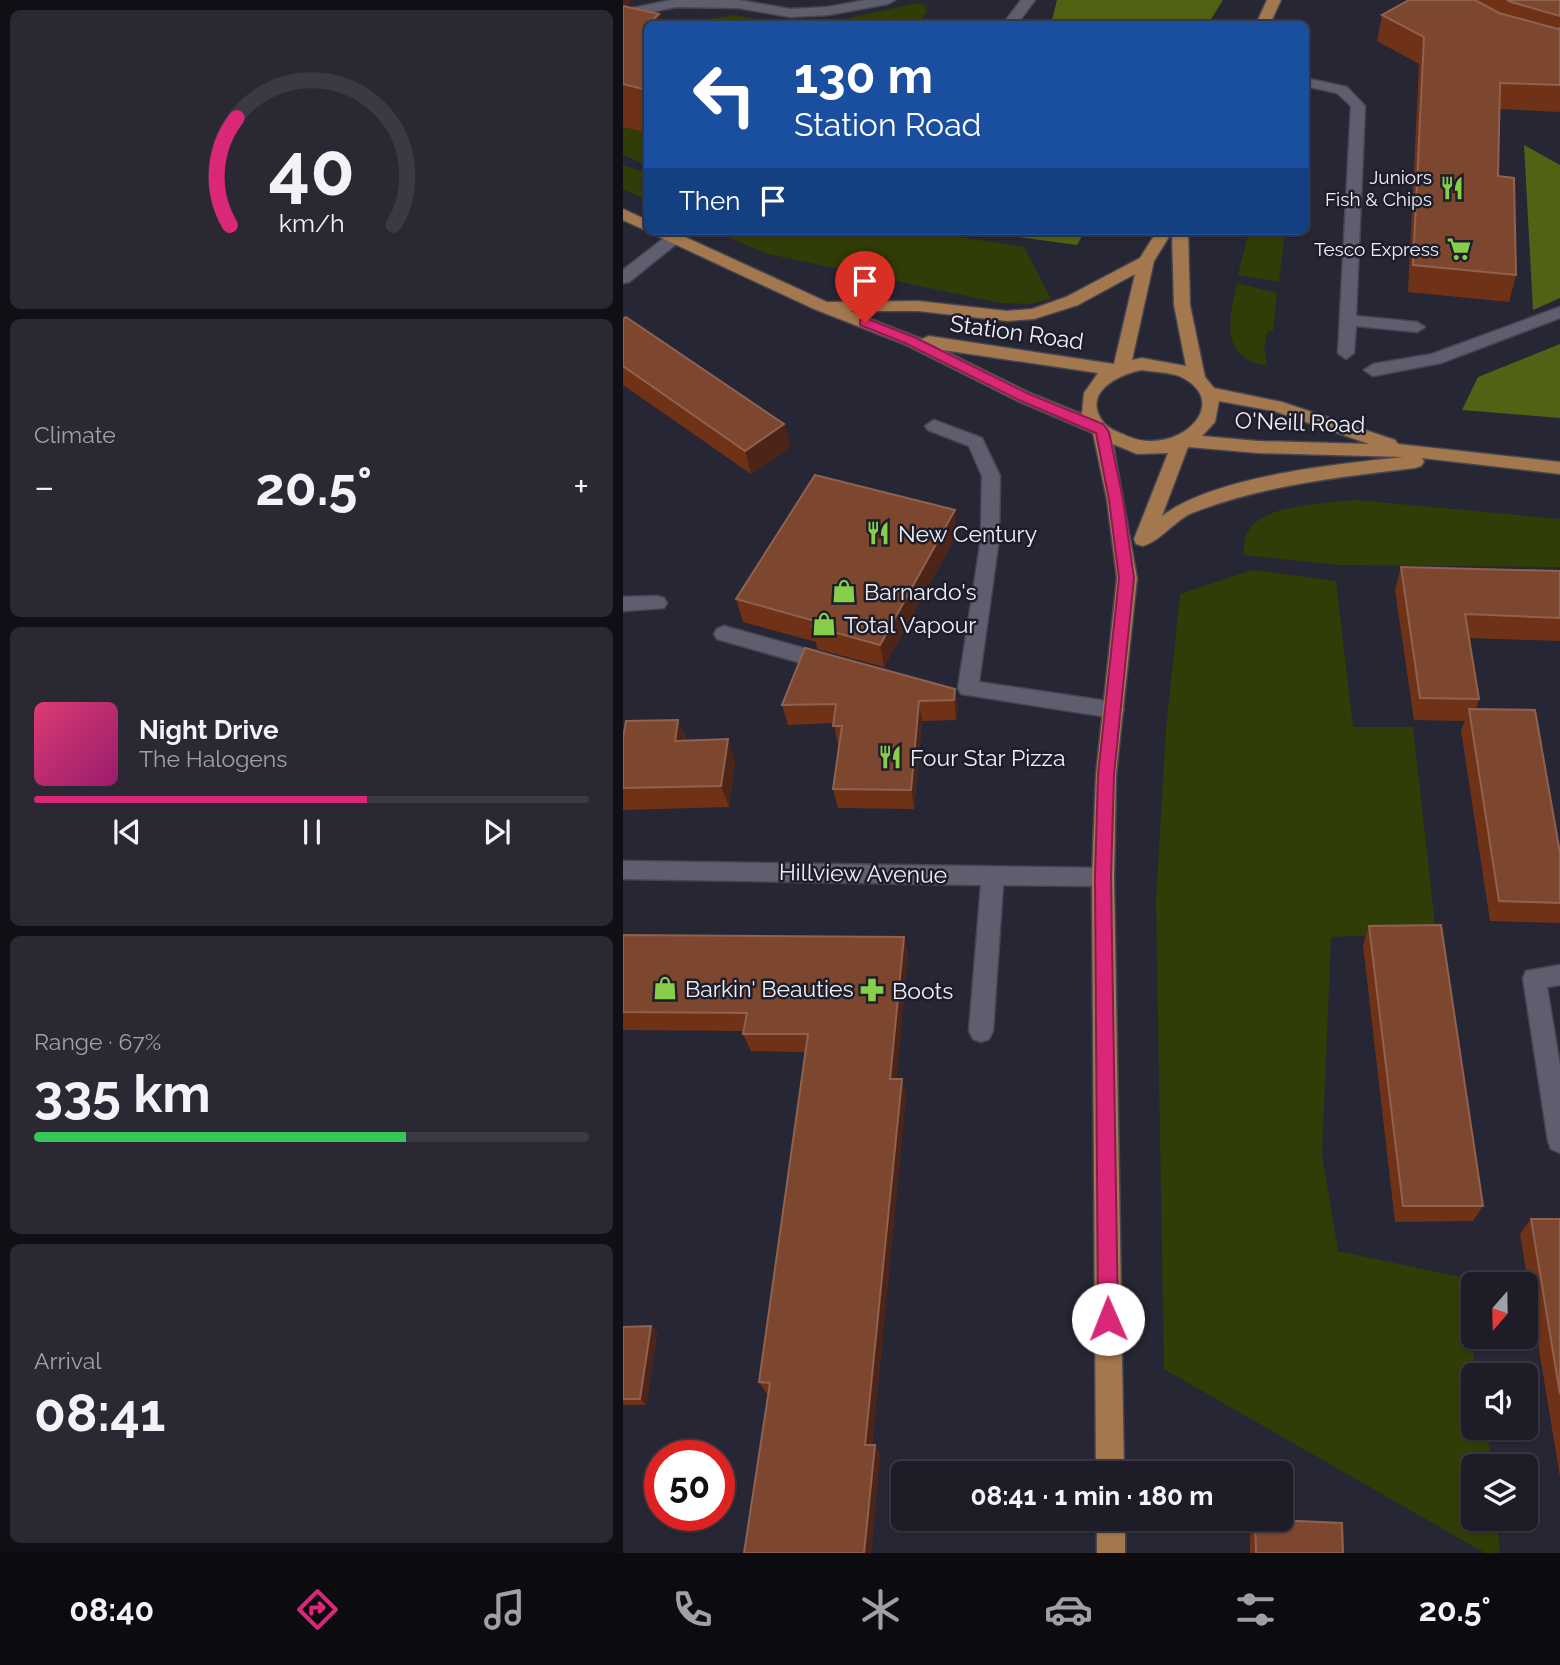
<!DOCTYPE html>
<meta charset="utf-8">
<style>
:root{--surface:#1d1c27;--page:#2a2933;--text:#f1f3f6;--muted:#a0a1a7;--line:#3b3a44;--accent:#db2777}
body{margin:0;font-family:Raleway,sans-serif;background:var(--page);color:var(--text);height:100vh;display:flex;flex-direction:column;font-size:26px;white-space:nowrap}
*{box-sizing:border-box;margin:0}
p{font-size:23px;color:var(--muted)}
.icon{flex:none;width:38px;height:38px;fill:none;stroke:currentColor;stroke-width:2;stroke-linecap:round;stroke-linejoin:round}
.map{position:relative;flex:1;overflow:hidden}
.drawer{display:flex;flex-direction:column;gap:10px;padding:10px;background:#100f15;width:623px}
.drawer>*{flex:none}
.banner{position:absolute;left:21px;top:21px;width:665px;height:214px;border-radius:10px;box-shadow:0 2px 5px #0004,0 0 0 2px var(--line);background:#1a4fa0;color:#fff;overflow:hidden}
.needle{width:46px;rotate:200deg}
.controls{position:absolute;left:838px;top:1272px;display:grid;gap:14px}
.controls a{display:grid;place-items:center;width:77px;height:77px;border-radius:10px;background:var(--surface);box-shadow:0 2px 5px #0004,0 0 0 2px var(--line);font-size:35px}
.speed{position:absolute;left:21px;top:1440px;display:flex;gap:14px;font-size:35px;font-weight:700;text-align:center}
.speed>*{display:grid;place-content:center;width:91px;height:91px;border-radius:50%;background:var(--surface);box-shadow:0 2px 5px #0004,0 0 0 2px var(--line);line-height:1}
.speed .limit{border:10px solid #d22;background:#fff;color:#111}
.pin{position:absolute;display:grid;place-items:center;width:60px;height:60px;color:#fff;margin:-72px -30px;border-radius:50% 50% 50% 0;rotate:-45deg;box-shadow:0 0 7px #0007}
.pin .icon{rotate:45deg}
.me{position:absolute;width:77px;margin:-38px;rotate:359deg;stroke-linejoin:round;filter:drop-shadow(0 0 5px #0008)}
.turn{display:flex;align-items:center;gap:24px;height:147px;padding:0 35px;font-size:32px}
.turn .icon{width:91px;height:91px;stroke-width:2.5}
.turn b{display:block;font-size:49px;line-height:60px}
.then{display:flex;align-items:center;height:66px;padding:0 35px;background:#0003;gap:14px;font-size:26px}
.big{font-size:52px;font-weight:700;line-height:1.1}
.drawer .card{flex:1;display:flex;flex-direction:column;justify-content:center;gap:10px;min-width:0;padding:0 24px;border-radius:10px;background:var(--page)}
.drawer .dial{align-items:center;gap:0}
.dial svg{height:182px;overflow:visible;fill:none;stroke:var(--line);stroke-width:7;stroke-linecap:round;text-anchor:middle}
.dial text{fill:var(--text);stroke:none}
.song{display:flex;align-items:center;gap:21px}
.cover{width:84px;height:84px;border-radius:10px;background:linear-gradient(135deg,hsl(340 70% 55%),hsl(320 70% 35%))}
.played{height:7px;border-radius:4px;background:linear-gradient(90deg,var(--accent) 60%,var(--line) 60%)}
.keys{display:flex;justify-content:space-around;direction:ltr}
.heat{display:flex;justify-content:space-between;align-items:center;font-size:38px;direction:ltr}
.charge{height:10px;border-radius:5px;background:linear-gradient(90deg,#34c759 67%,var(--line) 0)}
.trip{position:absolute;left:268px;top:1461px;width:402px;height:70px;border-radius:10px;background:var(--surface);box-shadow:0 2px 5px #0004,0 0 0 2px var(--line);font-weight:700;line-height:70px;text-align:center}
.tabs{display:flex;height:112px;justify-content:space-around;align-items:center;background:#0c0b10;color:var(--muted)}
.tabs .icon{width:49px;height:49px}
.tabs .current{color:var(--accent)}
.tabs b{font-size:32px;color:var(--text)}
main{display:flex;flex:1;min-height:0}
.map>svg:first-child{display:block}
.green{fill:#313d06}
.forest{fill:#526214}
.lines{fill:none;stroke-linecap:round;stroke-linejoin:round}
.minor-casing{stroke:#464551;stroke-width:3}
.major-casing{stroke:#464551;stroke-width:3}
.minor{fill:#5f5e6e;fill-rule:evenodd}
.major{fill:#a3784e;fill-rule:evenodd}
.wall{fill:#703217}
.shaded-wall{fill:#4d2518}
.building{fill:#7d472f;stroke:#8f614f;stroke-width:2}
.route{fill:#db2777;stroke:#8e194d;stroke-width:2}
.labels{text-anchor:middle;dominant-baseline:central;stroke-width:5;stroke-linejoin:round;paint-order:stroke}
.far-poi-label{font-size:19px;fill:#efeff8;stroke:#1e1d2a;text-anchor:end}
.street-label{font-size:23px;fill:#efeff8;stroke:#1e1d2a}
.poi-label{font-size:23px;fill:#efeff8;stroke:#1e1d2a;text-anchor:start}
</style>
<main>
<section class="drawer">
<div class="card dial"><svg viewBox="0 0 100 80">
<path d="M14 69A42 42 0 1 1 86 69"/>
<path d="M14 69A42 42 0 0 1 17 22" stroke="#db2777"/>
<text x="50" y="56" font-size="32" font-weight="700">40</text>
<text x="50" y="72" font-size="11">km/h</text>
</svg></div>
<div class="card"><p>Climate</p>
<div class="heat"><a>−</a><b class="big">20.5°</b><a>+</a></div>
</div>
<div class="card">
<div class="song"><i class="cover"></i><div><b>Night Drive</b><p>The Halogens</p></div></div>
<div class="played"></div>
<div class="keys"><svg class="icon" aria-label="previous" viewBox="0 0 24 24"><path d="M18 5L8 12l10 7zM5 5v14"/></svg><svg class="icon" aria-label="pause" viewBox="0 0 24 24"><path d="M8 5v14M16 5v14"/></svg><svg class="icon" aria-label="next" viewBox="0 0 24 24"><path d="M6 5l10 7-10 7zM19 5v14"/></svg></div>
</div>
<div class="card"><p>Range · 67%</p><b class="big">335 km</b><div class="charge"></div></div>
<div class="card"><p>Arrival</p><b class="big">08:41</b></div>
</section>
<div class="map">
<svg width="937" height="1553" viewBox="0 0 937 1553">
<rect width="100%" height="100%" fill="#272634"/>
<g class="green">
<path d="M293,3L302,5L304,12L294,24H58L111,15L152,23L209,22Z"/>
<path d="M0,127L24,133V165L0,155Z"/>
<path d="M0,165L24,173V200L0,189Z"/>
<path d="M90,231H299L401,247L428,299L407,304L377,303L145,254Z"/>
<path d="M626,231H662L656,282L615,275Z"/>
<path d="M614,283L654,293L650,331H645L641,349L644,365C596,360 606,317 614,283Z"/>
<path d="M733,500L937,519V567L716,565L621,555C621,547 621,536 627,528C646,504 704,503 733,500Z"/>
<path d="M629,570L713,581L730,727H790L813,933L708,937L699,1154L715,1251L837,1277L854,1375L850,1376V1428H863L869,1466H850V1519H874L877,1553H862L541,1369L533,900L543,730L557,594Z"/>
</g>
<g class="forest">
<path d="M434,0H600L585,24H428Z"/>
<path d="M901,145L937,165V298L910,310Z"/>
<path d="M351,231H462L454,245Z"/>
<path d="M937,344V418L839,410L855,377Z"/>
</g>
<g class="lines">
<g class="minor-casing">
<g id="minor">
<path d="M48,0H116L167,9L205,7L243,0H272L265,4L205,15L167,17L116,8L53,7L0,18V10Z"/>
<path d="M398,0H412L394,24H380Z"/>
<path d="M682,78L724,87L742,106L733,316L794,322L802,327L794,332L733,326L731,353L723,359L715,353L728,106L714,93L682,86Z"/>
<path d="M51,233L57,235L59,238L57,241L6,282L0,283V270L45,235Z"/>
<path d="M937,307V318L818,363L750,376L741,370L750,364L809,354Z"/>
<path d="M311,420L359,438L377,476L376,539L356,682L491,702L498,704L501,710L498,716L491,718L338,694L335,688L358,539L359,476L346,446L305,430L302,426Z"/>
<path d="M34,596L41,598L44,603L41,608L0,611V597Z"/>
<path d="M101,626L206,655L213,658L216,663L213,668L206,671L94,639L91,634L94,629Z"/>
<path d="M0,861L480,868L488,870L491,877L488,884L480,886L380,885L370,1031L366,1039L358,1042L350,1039L346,1031L358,885L0,879Z"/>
<path d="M937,965V985L924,987L937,1066V1153L928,1149L925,1141L900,978L903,971Z"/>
</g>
</g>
<g class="major-casing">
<g id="major">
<path d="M644,0H658L647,24H633Z"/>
<path d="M0,209L24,220V231L0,220Z"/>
<path d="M28,231H49L204,302L295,301L384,311L409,309L443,297L517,258L534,231H565L567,305L582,377L591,388L659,402L772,440L775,444L937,462V474L799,458L801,462L798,466L792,468C717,477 641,485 569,513C551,521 539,540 520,546L513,544L511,539L545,453L514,454L490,444L514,578L493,775L491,877L501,1474H473L469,877L473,775L494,578L484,500L470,433L395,401L281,344L191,309L30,234ZM549,232L551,305L563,366L519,358L509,360L531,261ZM512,274L491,364L306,336L299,339L227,311H295L384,321L411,319L455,305ZM320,350L475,373L461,393L459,414L407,393ZM519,370C530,372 545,372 556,376C613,402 554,458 504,436C496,432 487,430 481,423C457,393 496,374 519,370ZM596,401L651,411L746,444L635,441L579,436L592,422ZM565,447L635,453L780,457C714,464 592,476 539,516Z"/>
<rect x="474" y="1519" width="28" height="34"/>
</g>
</g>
<use href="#minor" class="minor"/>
<use href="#major" class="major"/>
</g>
<g class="wall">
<path d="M0,0L3,7L36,14L38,24H24V133L0,127Z"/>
<path d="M786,0H937V112L877,109L875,176L893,275L886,302L785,292L796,64L754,41L759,15Z"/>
<path d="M0,319L161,424L167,447L128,474L0,385Z"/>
<path d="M334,534L261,667L194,649L193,642L120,622L113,599Z"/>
<path d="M778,567L937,571V641L846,638L856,699L853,709L937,853V921L936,923L867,921L838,730L842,721L791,720L772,590Z"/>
<path d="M332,689L335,709L333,720L299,721L291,809L215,808L210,789L216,745H215L211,723L165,725L159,705Z"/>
<path d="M55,720L63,740L112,761L106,807L0,810V738Z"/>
<path d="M746,926L860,1206L850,1221L772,1222L740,945Z"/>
<path d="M0,935L281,937L285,956L273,1079H279L283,1096L249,1445H252L257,1455L248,1553H121L145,1394H144L136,1382L182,1052L128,1051L120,1034L121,1031L0,1030Z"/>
<path d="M908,1219H937V1477L897,1234Z"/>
<path d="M28,1326L34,1333L23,1405H0V1327Z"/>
<path d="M632,1519L720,1553H627V1529Z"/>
</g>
<g class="shaded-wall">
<path d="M0,0H10L3,7L0,8Z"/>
<path d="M36,14L38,24H26V23Z"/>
<path d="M161,424L167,447L128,474L122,451Z"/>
<path d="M332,510L334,534L261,667L257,645Z"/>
<path d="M332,689L335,709L333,720L331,700Z"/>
<path d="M296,701L299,721L291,809L288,790Z"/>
<path d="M55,720L63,742L52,741Z"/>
<path d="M105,739L112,761L106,807L98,786Z"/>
<path d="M281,937L285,956L272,1096L267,1079Z"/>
<path d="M279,1079L283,1096L248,1455L242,1445Z"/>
<path d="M28,1326L34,1333L23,1405L17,1399Z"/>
<path d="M252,1445L257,1455L248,1553H241Z"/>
</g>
<g class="building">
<path d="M786,0H852L876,13L935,29L937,28V85L877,83L875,176L891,178L893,275L790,265L801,37L759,15Z"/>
<path d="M884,0H937V16L888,2Z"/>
<path d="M0,6L36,14L26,23L32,24H24V90L0,84Z"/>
<path d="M3,317L161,424L122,451L0,366V319Z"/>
<path d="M192,475L332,510L257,645L189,626L192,621L113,599Z"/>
<path d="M778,567L937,571V618L842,614L856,699L797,698Z"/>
<path d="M182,648L332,689L331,700L296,701L288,790L210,789L219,726H210L213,704L159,705Z"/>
<path d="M846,709L912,710L937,853V903L876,901Z"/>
<path d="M55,720L52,741L105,739L98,786L0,788V738L3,721Z"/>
<path d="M818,925L860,1206H780L746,926Z"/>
<path d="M0,935L281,937L267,1079H279L242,1445H252L241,1553H121L147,1383L136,1382L185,1034H120L124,1013L0,1012Z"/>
<path d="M908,1219H937V1394Z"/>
<path d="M28,1326L17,1399H0V1327Z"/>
<path d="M632,1519L719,1523L720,1553H633Z"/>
</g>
<path class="route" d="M242,318L291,337L406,394L480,424L486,432L500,500L511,578L491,775L488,877L495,1319L492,1326L485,1329L478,1326L475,1319L472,877L475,775L496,578L486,500L473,433L396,400L282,343L237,325V320Z"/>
<defs>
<g id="restaurant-bare" transform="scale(1.89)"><path d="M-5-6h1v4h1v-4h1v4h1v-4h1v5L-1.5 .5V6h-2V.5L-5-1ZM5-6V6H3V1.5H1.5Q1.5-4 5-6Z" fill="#87cf4b" stroke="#1e1d2a" stroke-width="2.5" paint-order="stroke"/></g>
<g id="supermarket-bare" transform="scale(1.89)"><path d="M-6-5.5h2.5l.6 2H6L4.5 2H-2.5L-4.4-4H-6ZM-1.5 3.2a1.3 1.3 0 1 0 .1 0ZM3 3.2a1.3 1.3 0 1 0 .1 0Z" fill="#87cf4b" stroke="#1e1d2a" stroke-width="2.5" paint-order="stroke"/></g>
<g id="shop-bare" transform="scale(1.89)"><path d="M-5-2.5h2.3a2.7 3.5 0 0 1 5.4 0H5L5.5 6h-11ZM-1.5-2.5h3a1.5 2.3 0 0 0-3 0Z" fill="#87cf4b" stroke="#1e1d2a" stroke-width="2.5" paint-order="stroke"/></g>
<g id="pharmacy-bare" transform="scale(1.89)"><path d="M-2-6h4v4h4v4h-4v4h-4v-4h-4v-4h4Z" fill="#87cf4b" stroke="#1e1d2a" stroke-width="2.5" paint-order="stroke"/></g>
</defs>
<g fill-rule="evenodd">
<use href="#restaurant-bare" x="829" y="188"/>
<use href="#supermarket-bare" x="836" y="249"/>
<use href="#restaurant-bare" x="255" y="533"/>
<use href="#shop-bare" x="221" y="591"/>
<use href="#shop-bare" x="201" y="624"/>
<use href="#restaurant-bare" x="267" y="757"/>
<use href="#shop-bare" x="42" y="988"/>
<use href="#pharmacy-bare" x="249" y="990"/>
</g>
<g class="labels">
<g class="far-poi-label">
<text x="809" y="177">Juniors<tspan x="809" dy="22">Fish &amp; Chips</tspan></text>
<text x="816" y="249">Tesco Express</text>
</g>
<g class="street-label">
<text transform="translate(394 332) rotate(8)">Station Road</text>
<text transform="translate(677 422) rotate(2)">O'Neill Road</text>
<text transform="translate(240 873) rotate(1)">Hillview Avenue</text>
</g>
<g class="poi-label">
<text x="275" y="533">New Century</text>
<text x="241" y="591">Barnardo's</text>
<text x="221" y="624">Total Vapour</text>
<text x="287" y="757">Four Star Pizza</text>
<text x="62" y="988">Barkin' Beauties</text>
<text x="269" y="990">Boots</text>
</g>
</g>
</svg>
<div class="controls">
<a><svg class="needle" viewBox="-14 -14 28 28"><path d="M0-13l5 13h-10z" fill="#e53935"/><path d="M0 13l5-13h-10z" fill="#a0a1a7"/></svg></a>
<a><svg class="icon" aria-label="sound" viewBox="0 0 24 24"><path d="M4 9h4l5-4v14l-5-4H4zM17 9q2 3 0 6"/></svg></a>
<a><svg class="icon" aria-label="layers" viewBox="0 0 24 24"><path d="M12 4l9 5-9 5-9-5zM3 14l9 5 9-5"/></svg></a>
</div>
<div class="speed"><div class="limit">50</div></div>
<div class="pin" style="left:242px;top:323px;background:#d93025"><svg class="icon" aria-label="arrive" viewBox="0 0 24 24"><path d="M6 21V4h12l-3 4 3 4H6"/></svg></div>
<svg class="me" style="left:485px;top:1319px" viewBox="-20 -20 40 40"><circle r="19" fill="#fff"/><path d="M0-13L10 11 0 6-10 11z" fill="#db2777"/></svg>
<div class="trip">08:41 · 1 min · 180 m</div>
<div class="banner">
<div class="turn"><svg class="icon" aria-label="left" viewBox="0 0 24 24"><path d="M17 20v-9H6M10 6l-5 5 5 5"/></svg><div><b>130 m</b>Station Road</div></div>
<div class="then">Then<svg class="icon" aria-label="arrive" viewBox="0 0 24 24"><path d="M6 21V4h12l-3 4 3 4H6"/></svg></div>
</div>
</div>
</main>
<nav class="tabs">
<b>08:40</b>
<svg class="icon current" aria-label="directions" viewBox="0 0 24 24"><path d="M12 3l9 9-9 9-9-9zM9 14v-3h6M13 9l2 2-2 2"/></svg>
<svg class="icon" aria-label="music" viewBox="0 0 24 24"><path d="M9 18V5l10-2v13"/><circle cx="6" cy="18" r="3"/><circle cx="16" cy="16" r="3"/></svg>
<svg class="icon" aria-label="phone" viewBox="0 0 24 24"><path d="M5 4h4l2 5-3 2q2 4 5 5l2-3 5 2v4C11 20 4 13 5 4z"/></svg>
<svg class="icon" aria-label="climate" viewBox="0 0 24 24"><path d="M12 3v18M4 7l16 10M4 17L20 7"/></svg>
<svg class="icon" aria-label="car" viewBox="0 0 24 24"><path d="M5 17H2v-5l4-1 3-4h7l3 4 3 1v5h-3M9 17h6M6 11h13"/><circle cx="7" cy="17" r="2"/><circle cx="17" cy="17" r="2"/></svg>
<svg class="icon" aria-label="filters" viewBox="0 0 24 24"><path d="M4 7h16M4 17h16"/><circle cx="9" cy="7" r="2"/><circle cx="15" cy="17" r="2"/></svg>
<b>20.5°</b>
</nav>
